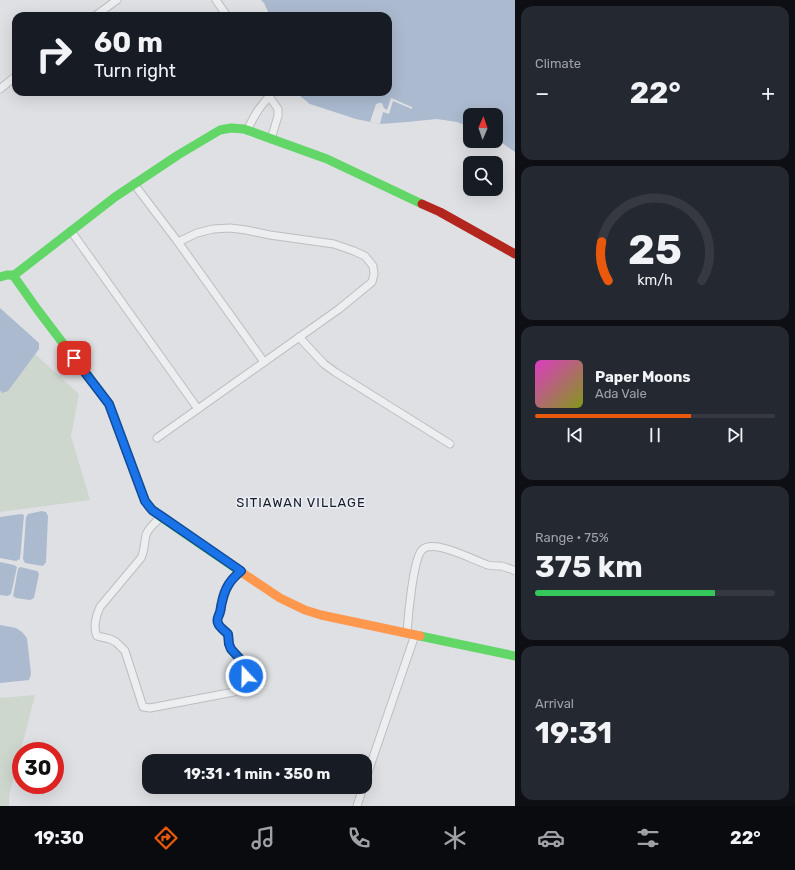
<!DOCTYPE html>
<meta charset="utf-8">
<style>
:root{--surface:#171b24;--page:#242831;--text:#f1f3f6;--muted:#9ea1a6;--line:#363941;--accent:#ea580c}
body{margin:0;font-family:Rubik,sans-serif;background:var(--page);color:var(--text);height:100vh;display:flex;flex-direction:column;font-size:15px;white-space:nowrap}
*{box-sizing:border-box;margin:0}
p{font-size:13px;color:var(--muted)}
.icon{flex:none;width:22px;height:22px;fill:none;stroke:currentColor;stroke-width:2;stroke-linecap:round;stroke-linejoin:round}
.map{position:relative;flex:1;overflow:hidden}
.sheet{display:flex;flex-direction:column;gap:6px;padding:6px;background:#0d0f14;width:280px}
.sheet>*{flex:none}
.banner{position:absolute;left:12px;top:12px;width:380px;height:84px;border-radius:12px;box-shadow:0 4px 16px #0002;background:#171b24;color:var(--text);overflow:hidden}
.needle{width:26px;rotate:2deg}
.tools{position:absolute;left:463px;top:108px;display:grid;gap:8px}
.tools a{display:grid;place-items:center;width:40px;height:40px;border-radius:8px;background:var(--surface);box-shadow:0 4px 16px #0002;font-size:20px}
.speed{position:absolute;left:12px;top:742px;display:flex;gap:8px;font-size:20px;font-weight:700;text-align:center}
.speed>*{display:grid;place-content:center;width:52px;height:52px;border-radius:50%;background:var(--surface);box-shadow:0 4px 16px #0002;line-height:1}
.speed .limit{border:6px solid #d22;background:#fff;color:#111}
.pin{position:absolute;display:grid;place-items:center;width:34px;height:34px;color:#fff;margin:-17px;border-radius:8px;box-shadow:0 2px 6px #0006}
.me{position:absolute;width:44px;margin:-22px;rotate:339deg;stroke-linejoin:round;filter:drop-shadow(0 0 3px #0008)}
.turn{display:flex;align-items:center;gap:14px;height:84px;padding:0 16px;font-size:18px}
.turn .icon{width:52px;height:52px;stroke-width:2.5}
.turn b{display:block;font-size:28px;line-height:34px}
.big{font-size:30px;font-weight:700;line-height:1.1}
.sheet .tile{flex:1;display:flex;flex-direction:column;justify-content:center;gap:6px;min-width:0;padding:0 14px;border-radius:12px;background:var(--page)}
.sheet .dial{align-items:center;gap:0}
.dial svg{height:104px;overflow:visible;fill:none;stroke:var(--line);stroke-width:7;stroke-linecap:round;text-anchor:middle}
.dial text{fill:var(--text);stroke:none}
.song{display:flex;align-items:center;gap:12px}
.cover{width:48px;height:48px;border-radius:6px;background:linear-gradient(135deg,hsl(310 70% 55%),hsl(70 70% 35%))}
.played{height:4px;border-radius:2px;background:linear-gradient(90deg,var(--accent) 65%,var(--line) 65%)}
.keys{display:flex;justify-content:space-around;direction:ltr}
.heat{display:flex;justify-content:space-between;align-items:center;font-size:22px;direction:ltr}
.charge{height:6px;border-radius:3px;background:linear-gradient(90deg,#34c759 75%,var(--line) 0)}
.trip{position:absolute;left:142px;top:754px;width:230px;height:40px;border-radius:12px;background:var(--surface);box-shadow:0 4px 16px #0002;font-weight:700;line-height:40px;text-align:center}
.dock{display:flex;height:64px;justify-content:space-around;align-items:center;background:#090b0e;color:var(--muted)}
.dock .icon{width:28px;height:28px}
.dock .active{color:var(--accent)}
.dock b{font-size:18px;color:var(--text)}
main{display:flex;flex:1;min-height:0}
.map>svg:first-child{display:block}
.green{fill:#ced7ce}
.water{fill:#abbacf}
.pier{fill:#dee0e3}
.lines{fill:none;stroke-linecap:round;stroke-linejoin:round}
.street-casing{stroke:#bcbec1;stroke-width:9}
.street{stroke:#edeef0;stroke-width:7}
.fast{stroke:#63d668;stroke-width:9}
.slow{stroke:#ff974d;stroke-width:9}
.jam{stroke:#b3261e;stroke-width:9}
.route-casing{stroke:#114b97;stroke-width:10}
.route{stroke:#1a73e8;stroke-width:7}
.labels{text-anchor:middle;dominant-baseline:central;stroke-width:3;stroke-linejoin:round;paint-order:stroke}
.neighbourhood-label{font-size:13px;letter-spacing:1px;fill:#181e2c;stroke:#eaeef4}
</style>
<main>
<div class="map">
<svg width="515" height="806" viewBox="0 0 515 806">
<rect width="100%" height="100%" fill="#dee0e3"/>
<g class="green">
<path d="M0,322L79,394L71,436L90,500L0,512Z"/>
<path d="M35,695L9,796V806H0V698Z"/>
</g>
<g class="water">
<path d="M261,0H515V152L496,139V115H470V127L457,122L437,119L407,122L380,124L356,119L310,104L295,92H388V16H270L264,3Z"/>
<path d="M0,308L39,343V349L8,391L2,393L0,390Z"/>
<path d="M42,511L46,512L48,516L46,562L43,566L25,563L23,559L26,517L28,514Z"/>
<path d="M21,514L24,515L20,559L16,561L0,558V517Z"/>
<path d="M0,562L14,565L17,567L11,594L8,596L0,595Z"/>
<path d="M20,567L37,571L39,574L34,598L30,600L16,598L13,596L18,569Z"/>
<path d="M0,625L16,628L22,632L27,638L31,674L29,680L0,683Z"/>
</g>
<path class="pier" d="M391,98L412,107V109L393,101L389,114L383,112L380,124L370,122L376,104L379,103H382L384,108L387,110Z"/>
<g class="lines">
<g class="street-casing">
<g id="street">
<path d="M216,0L227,16"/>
<path d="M95,16L117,0"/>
<path d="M0,89L16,76"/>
<path d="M266,92L278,109V116L271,139"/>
<path d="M247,130C254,117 258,108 269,97"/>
<path d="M134,184L178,242L264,362"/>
<path d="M71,231L198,409"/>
<path d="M299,337L324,364L335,372L450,444"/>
<path d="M157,438L339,309L372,282L374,274L373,266L365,256L354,251L334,244L270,235L246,230L230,228L213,229L197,233L178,242"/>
<path d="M161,517C156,522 148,528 146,535C144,543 145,550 141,558L100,607C96,615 93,628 97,636L110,639L116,642L125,651L143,707L150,708L234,692C236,691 238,691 240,690C250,682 247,667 240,658C237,655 233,653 231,650C228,645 229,640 228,634C225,631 219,627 218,623C216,619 219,616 220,612C222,609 221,605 222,602C225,588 230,580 241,571"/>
<path d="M407,633C408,618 413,559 422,550C434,538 475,561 488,565C492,566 497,566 501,566C505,567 511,569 515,571"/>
<path d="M365,781L415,635"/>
<path d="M357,806L363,787"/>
</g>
</g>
<use href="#street" class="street"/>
<g class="fast">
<path d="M13,276L115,197L178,155L220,130L231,128L244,129L327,159L422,204"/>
<path d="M0,277L7,275H13L37,309L109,404L145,501L153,510L161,517L244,574"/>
<path d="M420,636L515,656"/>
</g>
<path class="slow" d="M244,574L280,598L305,610L321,615L420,636"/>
<path class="jam" d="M422,204L440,212L515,254"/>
</g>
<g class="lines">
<g class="route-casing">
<path id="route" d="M74,358L109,404L145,501L152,510L161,516L241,571C230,580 225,588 222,602C221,605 221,609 220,612C219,616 216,619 218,623C219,627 225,631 228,634L229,644L231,649L240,659L246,671V676"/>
</g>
<use href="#route" class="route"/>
</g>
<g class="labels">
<g class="neighbourhood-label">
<text x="301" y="502">SITIAWAN VILLAGE</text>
</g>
</g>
</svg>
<div class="tools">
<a><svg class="needle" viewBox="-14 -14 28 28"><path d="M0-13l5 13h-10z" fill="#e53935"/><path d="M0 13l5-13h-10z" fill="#9ea1a6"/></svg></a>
<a><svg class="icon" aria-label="search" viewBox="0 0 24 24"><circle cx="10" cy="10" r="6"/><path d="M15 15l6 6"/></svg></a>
</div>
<div class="speed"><div class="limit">30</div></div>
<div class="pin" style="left:74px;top:358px;background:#d93025"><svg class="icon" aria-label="arrive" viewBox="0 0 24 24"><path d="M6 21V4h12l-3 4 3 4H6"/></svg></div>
<svg class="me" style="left:246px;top:676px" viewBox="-20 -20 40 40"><circle r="17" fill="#1a73e8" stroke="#fff" stroke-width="3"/><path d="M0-11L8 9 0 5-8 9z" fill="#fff"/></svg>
<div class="trip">19:31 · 1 min · 350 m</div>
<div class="banner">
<div class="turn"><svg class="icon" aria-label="right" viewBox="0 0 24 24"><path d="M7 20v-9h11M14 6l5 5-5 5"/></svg><div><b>60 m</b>Turn right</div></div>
</div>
</div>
<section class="sheet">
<div class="tile"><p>Climate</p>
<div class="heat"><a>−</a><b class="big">22°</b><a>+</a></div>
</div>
<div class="tile dial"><svg viewBox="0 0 100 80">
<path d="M14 69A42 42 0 1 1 86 69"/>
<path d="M14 69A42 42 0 0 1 9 39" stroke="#ea580c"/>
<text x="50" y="56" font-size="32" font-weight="700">25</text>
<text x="50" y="72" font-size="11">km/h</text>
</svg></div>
<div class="tile">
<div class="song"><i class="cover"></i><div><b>Paper Moons</b><p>Ada Vale</p></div></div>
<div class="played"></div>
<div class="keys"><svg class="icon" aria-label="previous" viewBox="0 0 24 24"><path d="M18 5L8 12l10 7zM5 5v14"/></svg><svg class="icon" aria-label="pause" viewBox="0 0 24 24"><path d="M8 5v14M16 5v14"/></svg><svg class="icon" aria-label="next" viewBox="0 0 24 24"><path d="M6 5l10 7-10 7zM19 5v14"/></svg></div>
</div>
<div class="tile"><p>Range · 75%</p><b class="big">375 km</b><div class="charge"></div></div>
<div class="tile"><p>Arrival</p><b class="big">19:31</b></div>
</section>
</main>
<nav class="dock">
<b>19:30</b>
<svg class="icon active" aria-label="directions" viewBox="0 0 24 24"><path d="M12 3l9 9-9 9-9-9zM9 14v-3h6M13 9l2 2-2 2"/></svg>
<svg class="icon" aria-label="music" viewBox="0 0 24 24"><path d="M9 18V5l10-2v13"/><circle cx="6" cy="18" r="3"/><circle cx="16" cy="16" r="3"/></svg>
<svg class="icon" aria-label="phone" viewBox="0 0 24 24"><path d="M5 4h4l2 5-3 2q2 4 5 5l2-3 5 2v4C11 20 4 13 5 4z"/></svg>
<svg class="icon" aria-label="climate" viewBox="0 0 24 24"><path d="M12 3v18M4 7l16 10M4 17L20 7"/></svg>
<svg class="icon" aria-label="car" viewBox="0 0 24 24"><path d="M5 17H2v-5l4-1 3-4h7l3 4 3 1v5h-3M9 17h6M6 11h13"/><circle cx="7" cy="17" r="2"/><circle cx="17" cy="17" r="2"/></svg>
<svg class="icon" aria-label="filters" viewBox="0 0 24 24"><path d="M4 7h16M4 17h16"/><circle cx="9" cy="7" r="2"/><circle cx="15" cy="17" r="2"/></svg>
<b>22°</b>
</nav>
